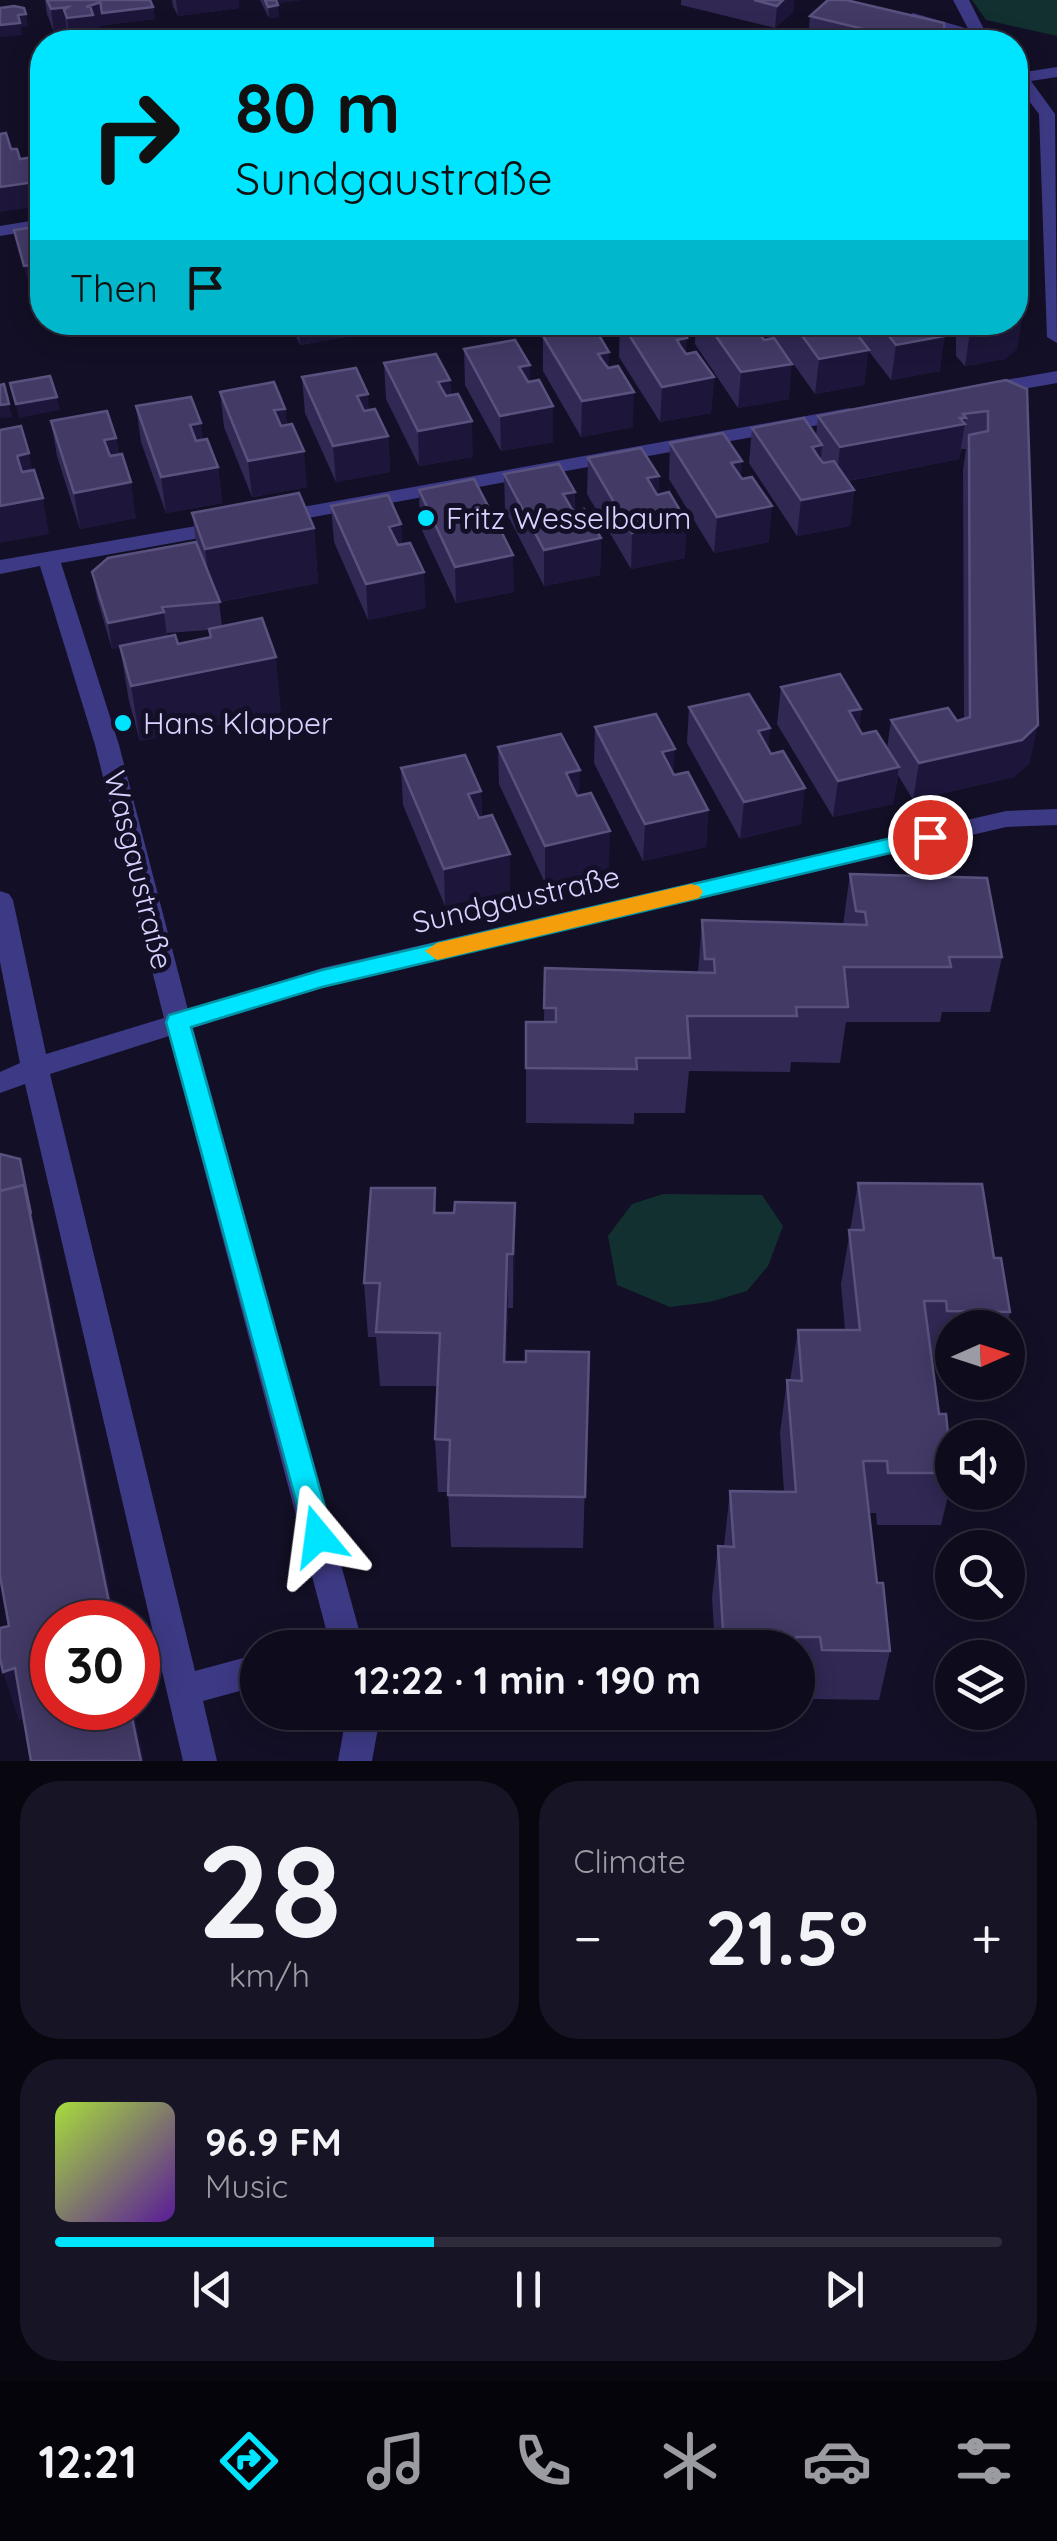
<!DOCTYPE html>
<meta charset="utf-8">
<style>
:root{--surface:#0e0b1c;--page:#171425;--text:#f1f3f6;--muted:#9b9ba3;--line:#2e2b3b;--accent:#00e5ff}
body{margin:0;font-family:Quicksand,sans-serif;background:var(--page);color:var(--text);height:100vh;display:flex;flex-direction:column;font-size:38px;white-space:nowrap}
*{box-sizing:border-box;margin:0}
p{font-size:32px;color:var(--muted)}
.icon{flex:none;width:55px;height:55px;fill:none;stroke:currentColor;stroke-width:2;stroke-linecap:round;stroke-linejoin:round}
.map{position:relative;height:1761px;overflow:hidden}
.sheet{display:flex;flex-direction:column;gap:20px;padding:20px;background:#08060f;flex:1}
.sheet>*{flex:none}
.top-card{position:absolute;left:30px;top:30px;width:998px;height:305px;border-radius:40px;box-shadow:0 5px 25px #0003,0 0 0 2px var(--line);background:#00e5ff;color:#111;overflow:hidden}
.needle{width:65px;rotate:87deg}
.buttons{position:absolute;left:935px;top:1310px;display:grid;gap:20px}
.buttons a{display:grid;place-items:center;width:90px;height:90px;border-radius:50%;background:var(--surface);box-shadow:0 5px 25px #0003,0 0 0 2px var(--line);font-size:50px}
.speed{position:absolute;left:30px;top:1600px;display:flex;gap:20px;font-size:50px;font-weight:700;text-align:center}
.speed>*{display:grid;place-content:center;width:130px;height:130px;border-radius:50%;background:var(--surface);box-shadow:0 5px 25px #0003,0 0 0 2px var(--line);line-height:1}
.speed .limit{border:15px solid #d22;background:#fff;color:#111}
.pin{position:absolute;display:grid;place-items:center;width:85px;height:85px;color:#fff;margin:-42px;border:5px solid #fff;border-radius:50%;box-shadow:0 2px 10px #0007}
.me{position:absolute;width:110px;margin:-55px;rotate:344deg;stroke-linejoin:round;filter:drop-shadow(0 0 8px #0008)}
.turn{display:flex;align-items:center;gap:35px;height:210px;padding:0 40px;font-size:45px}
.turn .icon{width:130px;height:130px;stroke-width:2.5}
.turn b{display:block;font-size:70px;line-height:85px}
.then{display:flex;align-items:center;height:95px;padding:0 40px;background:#0003;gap:20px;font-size:38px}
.big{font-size:75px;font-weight:700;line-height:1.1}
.sheet .widget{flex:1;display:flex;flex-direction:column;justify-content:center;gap:15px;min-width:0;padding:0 35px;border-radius:40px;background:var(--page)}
.sheet .dial{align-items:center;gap:0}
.dial b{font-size:130px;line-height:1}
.song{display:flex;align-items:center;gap:30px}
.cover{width:120px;height:120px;border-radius:15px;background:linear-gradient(135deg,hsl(80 70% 55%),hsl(270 70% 35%))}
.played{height:10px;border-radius:5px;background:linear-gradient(90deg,var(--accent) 40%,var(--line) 40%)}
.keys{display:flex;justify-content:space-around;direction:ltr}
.heat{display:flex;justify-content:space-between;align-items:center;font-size:55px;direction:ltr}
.sheet .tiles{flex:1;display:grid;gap:20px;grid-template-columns:1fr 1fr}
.widget:last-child{grid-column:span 2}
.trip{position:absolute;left:240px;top:1630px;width:575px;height:100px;border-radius:50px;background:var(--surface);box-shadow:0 5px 25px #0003,0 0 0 2px var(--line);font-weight:700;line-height:100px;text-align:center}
.tab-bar{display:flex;height:160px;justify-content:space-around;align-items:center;background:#06040b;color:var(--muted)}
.tab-bar .icon{width:70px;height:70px}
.tab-bar .active{color:var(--accent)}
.tab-bar b{font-size:45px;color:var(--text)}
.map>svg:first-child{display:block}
.green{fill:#12302f}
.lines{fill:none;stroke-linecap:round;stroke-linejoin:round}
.service{fill:#3d3a85;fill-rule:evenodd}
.minor{fill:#3d3a85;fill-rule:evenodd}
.wall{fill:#312854;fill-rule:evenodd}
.shaded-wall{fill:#1d163a}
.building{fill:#433a66;stroke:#5a527e;stroke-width:2.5}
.route{fill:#00e5ff;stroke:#0095a6;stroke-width:2.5}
.slow{fill:#f59e0b}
.poi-dot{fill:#00e5ff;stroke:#130f26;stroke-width:4}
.labels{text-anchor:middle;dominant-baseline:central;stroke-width:10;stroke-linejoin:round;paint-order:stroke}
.poi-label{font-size:30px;fill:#d9d4ff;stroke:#130f26;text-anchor:start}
.street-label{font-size:30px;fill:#d9d4ff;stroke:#130f26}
</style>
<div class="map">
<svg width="1057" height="1761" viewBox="0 0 1057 1761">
<rect width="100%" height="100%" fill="#130f26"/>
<g class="green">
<path d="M972,0H1057V36L986,20Z"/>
<path d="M663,1194L762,1195L783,1226L768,1266L747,1291L710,1302L670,1307L617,1285L608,1236L632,1204Z"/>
</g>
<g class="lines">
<path class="service" d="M953,0H969L988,37L986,40H974Z"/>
<g class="minor">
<path d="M913,13L986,34L994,42H977L907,21L905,18Z"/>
<path d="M1015,65L1025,72L1057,67V77L1031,81L1055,114L1057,343L1047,337L1039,114L1015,83Z"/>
<path d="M42,219V229L0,236V226Z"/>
<path d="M1057,371V383L983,396L973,390L983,384Z"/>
<path d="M850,408L860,414L857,418L275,524L264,518L275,512Z"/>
<path d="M225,521L236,527L233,532L61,563L119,745L188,1010L322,968L1006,811L1057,809V825L1006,827L323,987L193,1028L364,1648H331L169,1036L50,1074L195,1671L258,1654V1686L203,1701L217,1761H183L25,1084L0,1093V1072L20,1063L0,962V891L9,894L13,900L46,1054L164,1018L95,745L40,566L0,574V560Z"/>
<path d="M342,1712H376L378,1728L372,1761H338L344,1728Z"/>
</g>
</g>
<g class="wall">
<path d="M45,0H150L153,7L155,19L104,25L95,28L96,37L70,41L67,30L54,32L47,14Z"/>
<path d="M172,0H239V8L178,16L173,6Z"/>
<path d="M260,0H300L277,3L279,17L269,18Z"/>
<path d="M681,0H794L793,12L775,28L681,5Z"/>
<path d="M810,16L945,42H822L808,39Z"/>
<path d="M1015,199L1019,225L1016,249L1017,349L1005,359L965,366L956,356V339L958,322H1015Z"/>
<path d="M290,322H384L385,330L300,345Z"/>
<path d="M620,322L714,377L711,413L660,422L619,357Z"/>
<path d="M696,322H762V338L789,399L738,408L695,344Z"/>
<path d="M771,322H838L840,327L849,325L847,322H933L940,371L891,380L868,350L864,385L815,394L770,331Z"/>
<path d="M543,336L609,368L633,427L581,437L543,371Z"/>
<path d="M464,349L530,382L553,406V442L501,451L465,385Z"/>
<path d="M384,363L450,380L451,396L473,457L419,466L386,399Z"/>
<path d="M302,377L369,410L388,436L390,472L336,482L305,413Z"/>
<path d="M1006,380L1030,762L1014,777L913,800L898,775L893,804L833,817L777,724L781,687L861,709L859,728L862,734L887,749L891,720L957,721L964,719L963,470L966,449H961L959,459L848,481L854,490L850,526L797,536L749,463L752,428L816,436L818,416Z"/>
<path d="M220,392L285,409L287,425L307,487L252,497L224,427Z"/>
<path d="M136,406L203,440L218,467L222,503L166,513L141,442Z"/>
<path d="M51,421L116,438L119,455L136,518L80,529L57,456Z"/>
<path d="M670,443L741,478L769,542L714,553L669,479Z"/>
<path d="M588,458L659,476L658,494L685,558L631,569L587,494Z"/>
<path d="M504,474L575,492V510L601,538L600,575L544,586L505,510Z"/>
<path d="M419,490L489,508L490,527L514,592L456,603L420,526Z"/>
<path d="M331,506L401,524L402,544L426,608L368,620L334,542Z"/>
<path d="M192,513L314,528L318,583L219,602L222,626L281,712L140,741L129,701L120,647L112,649L97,598L92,572L196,542ZM209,630L210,637L178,644L167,637V633Z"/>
<path d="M689,707L768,749L801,824L740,839L687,743Z"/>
<path d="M595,727L674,774L708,810L706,847L643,861L594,763Z"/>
<path d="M498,747L579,796L609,868L545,883L499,784Z"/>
<path d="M401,768L481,791L482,818L510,891L445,906L403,805Z"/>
<path d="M850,874L1002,957L990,1012H942L940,1022H846L840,1063L791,1062L790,1072L689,1071L685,1113H634V1124L526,1123V1022H544L545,968L698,972L702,920L843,925Z"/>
<path d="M858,1183L994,1258L1010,1312L1006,1328H952V1365H935L934,1355H931L939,1414L952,1462V1480L941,1525H877L876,1513H869L877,1583L890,1651L879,1700L813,1699L811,1686H798V1648H715L712,1597L718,1546H724L730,1491L784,1492L780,1433L787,1380L790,1381L798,1330H845L841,1284Z"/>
<path d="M435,1188L436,1213H454L515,1203L513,1308H508L506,1362H526L589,1352L583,1548L451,1547L448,1492H438L435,1439L438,1386H380L376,1337H368L364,1283Z"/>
<path d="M719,1712H791L790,1720H719Z"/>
</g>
<g class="shaded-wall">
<path d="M176,0H239V8L178,16Z"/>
<path d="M272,0H300L272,4Z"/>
<path d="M783,0H794L793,12L775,28L777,6Z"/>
<path d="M101,2L153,7L155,19L104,25L95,28L96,37L70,41L67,18L64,10L67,30L54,32L51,9L68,7H86Z"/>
<path d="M278,5L279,17L269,18L268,7Z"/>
<path d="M26,14L28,26L21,27L22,35L0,37V25L18,15Z"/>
<path d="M42,181V206L0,212V187Z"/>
<path d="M42,250V263L40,264L42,276L27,279L24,266L35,251Z"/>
<path d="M1023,314L1017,349L1005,359L965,366L970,331L1015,322Z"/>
<path d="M298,322H384L385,330L300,345Z"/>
<path d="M763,324L761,359L754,326Z"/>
<path d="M945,336L940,371L891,380L896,345Z"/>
<path d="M687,338L685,373L677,340Z"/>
<path d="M869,350L864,385L815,394L819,359Z"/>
<path d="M609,352L608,387L598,354Z"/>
<path d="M792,364L789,399L738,408L741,372Z"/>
<path d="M530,365V401L519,367Z"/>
<path d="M714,377L711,413L660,422L662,387Z"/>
<path d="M450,380L451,415L438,382Z"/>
<path d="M634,392L633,427L581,437L582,401Z"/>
<path d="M368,394L370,429L357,396Z"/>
<path d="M57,397L60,410L19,418L16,404Z"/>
<path d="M9,404L12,417L0,418V405Z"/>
<path d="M553,406V442L501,451L500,416Z"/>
<path d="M285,409L289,444L274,410Z"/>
<path d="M966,418L959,459L836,483L840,447Z"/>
<path d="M472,421L473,457L419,466L418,431Z"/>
<path d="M201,423L205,459L194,461L190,425Z"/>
<path d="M388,436L390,472L336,482L333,446Z"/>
<path d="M116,438L122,474L110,476L104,440Z"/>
<path d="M822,445L819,481L812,447Z"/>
<path d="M304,451L307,487L252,497L248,461Z"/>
<path d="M29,453L36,489L24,491L17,456Z"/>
<path d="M742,461L740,496L731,463Z"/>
<path d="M218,467L222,503L166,513L161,477Z"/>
<path d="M659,476L658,512L647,478Z"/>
<path d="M131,482L136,518L80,529L74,493Z"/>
<path d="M854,490L850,526L797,536L801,500Z"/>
<path d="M575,492L574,528L563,494Z"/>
<path d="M43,498L49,534L0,543V506Z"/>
<path d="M772,506L769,542L714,553L717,517Z"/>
<path d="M489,508L490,544L477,511Z"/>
<path d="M687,522L685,558L631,569L632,533Z"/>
<path d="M401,524L403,560L389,527Z"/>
<path d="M314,528L318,583L212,603L205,549Z"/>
<path d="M601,538L600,575L544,586V550Z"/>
<path d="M513,555L514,592L456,603L455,567Z"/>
<path d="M424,572L426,608L368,620L366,584Z"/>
<path d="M164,612L167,638L112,649L108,623Z"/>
<path d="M276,657L281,712L140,741L131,686Z"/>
<path d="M861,709L857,745L849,711Z"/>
<path d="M1038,725L1030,762L1014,777L913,800L919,763Z"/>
<path d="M770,728L767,765L758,731Z"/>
<path d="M675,749L673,786L662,752Z"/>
<path d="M899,767L893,804L833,817L838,781Z"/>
<path d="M580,770L579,807L566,773Z"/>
<path d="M805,788L801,824L740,839L744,802Z"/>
<path d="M481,791L482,828L468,794Z"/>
<path d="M708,810L706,847L643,861L645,824Z"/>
<path d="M610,831L609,868L545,883V846Z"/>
<path d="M510,854V891L445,906L444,869Z"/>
<path d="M20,1159L38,1240L116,1622H113L0,1249Z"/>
<path d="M515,1203V1258L513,1308V1254Z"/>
<path d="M507,1254L508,1308L504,1415V1362Z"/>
<path d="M15,1668L31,1717L19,1720L3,1672Z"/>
<path d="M130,1708H133L144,1761H141Z"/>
</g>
<g class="building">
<path d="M47,0H100L101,2L86,7L90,6L93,15L67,18L64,10L68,7L51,9Z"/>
<path d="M100,0H150L153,7L102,13Z"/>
<path d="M265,0H276L278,5L268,7Z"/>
<path d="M754,0H783L777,6Z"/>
<path d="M828,0H846L944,23L945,42H871L865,37L872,36L868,30L810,16Z"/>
<path d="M14,6L24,8L26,14L18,15L20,23L0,25V8Z"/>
<path d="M6,133L11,149H17L20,159L42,156V181L0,187V134Z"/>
<path d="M1018,198L1019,225H1015V199Z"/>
<path d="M42,226V250L35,251L40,264L24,266L14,230Z"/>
<path d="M1015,249H1020L1023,314L1015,321Z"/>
<path d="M621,322H677L687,338L677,340L681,347L686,354L696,352L714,377L662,387Z"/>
<path d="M706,322H762L763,324L754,326L764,340L774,338L792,364L741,372Z"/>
<path d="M818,322H836L840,327L850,325L869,350L819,359L795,326Z"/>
<path d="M878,322H933L945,336L896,345Z"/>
<path d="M963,322H1013L970,331Z"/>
<path d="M594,327L609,352L598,354L602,360L608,368L618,366L634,392L582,401L543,336Z"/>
<path d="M515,340L530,365L519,367L528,382L539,380L553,406L500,416L464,349Z"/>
<path d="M436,354L450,380L438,382L446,396L458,394L472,421L418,431L384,363Z"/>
<path d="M356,368L368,394L357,396L364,411L375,409L388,436L333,446L302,377Z"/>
<path d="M50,376L57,397L16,404L10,383Z"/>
<path d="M1006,380L1027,389L1038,725L1022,740L919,763L891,720L948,708L957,721L970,717L969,435L988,431V411L963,414L966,418H960L965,424L840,447L818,416Z"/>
<path d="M274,382L285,409L274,410L281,426L292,424L304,451L248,461L220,392Z"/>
<path d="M4,384L9,404L0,405V385Z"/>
<path d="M191,397L201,423L190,425L196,441L207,439L218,467L161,477L136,406Z"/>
<path d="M107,411L116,438L104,440L110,456L122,454L131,482L74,493L51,421Z"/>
<path d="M804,418L822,445L812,447L817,455L823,463L834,461L854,490L801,500L752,428Z"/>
<path d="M21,426L29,453L17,456L22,472L34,470L43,498L0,506V430Z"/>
<path d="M723,433L742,461L731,463L742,479L752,477L772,506L717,517L670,443Z"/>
<path d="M641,448L659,476L647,478L657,495L669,492L687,522L632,533L588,458Z"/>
<path d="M559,464L575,492L563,494L573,511L584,509L601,538L544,550L504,474Z"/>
<path d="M474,479L489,508L477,511L486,528L498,525L513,555L455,567L419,490Z"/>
<path d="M299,493L314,528L205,549L192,513Z"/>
<path d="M388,495L401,524L389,527L398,545L410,543L424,572L366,584L331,506Z"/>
<path d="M196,542L220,602L162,607L164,612L108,623L92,572L108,558Z"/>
<path d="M262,618L276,657L131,686L120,646L175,635L178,644L211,637L209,629Z"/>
<path d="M840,674L861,709L849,711L862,734L876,731L899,767L838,781L781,687Z"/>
<path d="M749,694L770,728L758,731L771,754L783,751L805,788L744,802L689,707Z"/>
<path d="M656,714L675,749L662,752L674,775L688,772L708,810L645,824L595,727Z"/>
<path d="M561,734L580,770L566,773L577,796L591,793L610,831L545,846L498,747Z"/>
<path d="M465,755L481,791L468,794L479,818L492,815L510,854L444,869L401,768Z"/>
<path d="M850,874L987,878L1002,957H949L951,967H844L848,1007H796L797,1016H687L690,1058H636L637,1069L526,1068V1022H556V1008H544L545,968L715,973L714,959H705L702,920L867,925L865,912L856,911Z"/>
<path d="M0,1154L20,1159L31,1214L24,1185L0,1191Z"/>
<path d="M858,1183L982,1184L994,1258H1001L1010,1312L947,1311L946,1301H924L939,1414H946L952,1473H888L887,1461H863L877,1583H883L890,1651L822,1650L820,1637H796V1648H724L718,1546L734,1547L730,1491L796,1492L787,1380L802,1381L798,1330H860L849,1230H864Z"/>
<path d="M24,1185L113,1622H52V1708H130L141,1761H31L15,1668L3,1672L0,1658V1628L9,1626L0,1576V1191Z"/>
<path d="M371,1188H435L434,1213H454L455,1202L515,1203L513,1254H507L504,1362H526V1351L589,1352L585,1497L448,1495L450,1440L435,1439L440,1333L376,1332L380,1283H364Z"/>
</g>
<path class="route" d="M930,829L941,837L937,842L322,987L191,1027L333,1536L329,1545L318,1549L308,1545L166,1022L169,1015L322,970Z"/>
<path class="slow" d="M691,884L699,886L703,892L699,898L437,960L425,951L437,943Z"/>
<g class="poi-dot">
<circle cx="426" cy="518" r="10"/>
<circle cx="123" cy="723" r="10"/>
</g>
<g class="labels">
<g class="poi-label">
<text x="446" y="518">Fritz Wesselbaum</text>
<text x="143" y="723">Hans Klapper</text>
</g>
<g class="street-label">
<text transform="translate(139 870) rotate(76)">Wasgaustraße</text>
<text transform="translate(516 899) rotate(-13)">Sundgaustraße</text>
</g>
</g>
</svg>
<div class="buttons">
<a><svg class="needle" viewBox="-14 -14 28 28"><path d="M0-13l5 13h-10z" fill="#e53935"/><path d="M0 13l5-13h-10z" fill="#9b9ba3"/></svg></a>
<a><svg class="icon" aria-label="sound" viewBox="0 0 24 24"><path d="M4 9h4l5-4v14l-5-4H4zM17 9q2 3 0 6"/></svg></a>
<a><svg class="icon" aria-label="search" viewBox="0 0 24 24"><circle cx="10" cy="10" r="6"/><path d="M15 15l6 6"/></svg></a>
<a><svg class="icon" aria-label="layers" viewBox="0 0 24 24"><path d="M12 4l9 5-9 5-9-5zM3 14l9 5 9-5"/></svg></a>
</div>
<div class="speed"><div class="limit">30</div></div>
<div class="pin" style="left:930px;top:837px;background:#d93025"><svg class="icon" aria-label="arrive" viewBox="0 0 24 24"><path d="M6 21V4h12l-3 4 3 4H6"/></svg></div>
<svg class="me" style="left:318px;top:1536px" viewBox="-20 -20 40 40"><path d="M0-17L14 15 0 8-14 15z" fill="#00e5ff" stroke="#fff" stroke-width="4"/></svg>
<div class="trip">12:22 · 1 min · 190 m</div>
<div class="top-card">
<div class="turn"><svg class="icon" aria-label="right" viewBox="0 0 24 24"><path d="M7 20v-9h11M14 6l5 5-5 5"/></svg><div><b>80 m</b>Sundgaustraße</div></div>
<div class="then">Then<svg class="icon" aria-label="arrive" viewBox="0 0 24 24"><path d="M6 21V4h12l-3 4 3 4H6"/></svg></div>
</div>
</div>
<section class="sheet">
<div class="tiles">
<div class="widget dial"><b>28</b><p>km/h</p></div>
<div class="widget"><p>Climate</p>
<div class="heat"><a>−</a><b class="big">21.5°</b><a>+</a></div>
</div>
<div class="widget">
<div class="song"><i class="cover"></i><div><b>96.9 FM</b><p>Music</p></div></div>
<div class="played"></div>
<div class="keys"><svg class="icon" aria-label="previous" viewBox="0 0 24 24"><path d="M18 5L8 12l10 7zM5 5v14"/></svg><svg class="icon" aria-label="pause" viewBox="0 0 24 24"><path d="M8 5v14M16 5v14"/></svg><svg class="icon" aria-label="next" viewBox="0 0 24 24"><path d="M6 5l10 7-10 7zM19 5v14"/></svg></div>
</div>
</div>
</section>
<nav class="tab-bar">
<b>12:21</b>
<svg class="icon active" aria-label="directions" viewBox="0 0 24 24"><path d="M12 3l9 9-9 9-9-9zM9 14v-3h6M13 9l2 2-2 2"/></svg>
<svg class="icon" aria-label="music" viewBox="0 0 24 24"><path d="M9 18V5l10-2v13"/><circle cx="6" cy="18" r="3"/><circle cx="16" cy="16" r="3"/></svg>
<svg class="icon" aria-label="phone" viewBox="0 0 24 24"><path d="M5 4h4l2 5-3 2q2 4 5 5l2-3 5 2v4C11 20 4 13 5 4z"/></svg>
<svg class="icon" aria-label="climate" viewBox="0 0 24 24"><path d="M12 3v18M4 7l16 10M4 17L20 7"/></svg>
<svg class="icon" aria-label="car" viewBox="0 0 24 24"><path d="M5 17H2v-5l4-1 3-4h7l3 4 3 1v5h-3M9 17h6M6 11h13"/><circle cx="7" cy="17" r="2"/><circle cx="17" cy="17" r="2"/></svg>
<svg class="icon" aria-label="filters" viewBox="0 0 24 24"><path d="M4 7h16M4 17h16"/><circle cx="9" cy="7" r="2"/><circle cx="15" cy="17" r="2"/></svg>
</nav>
